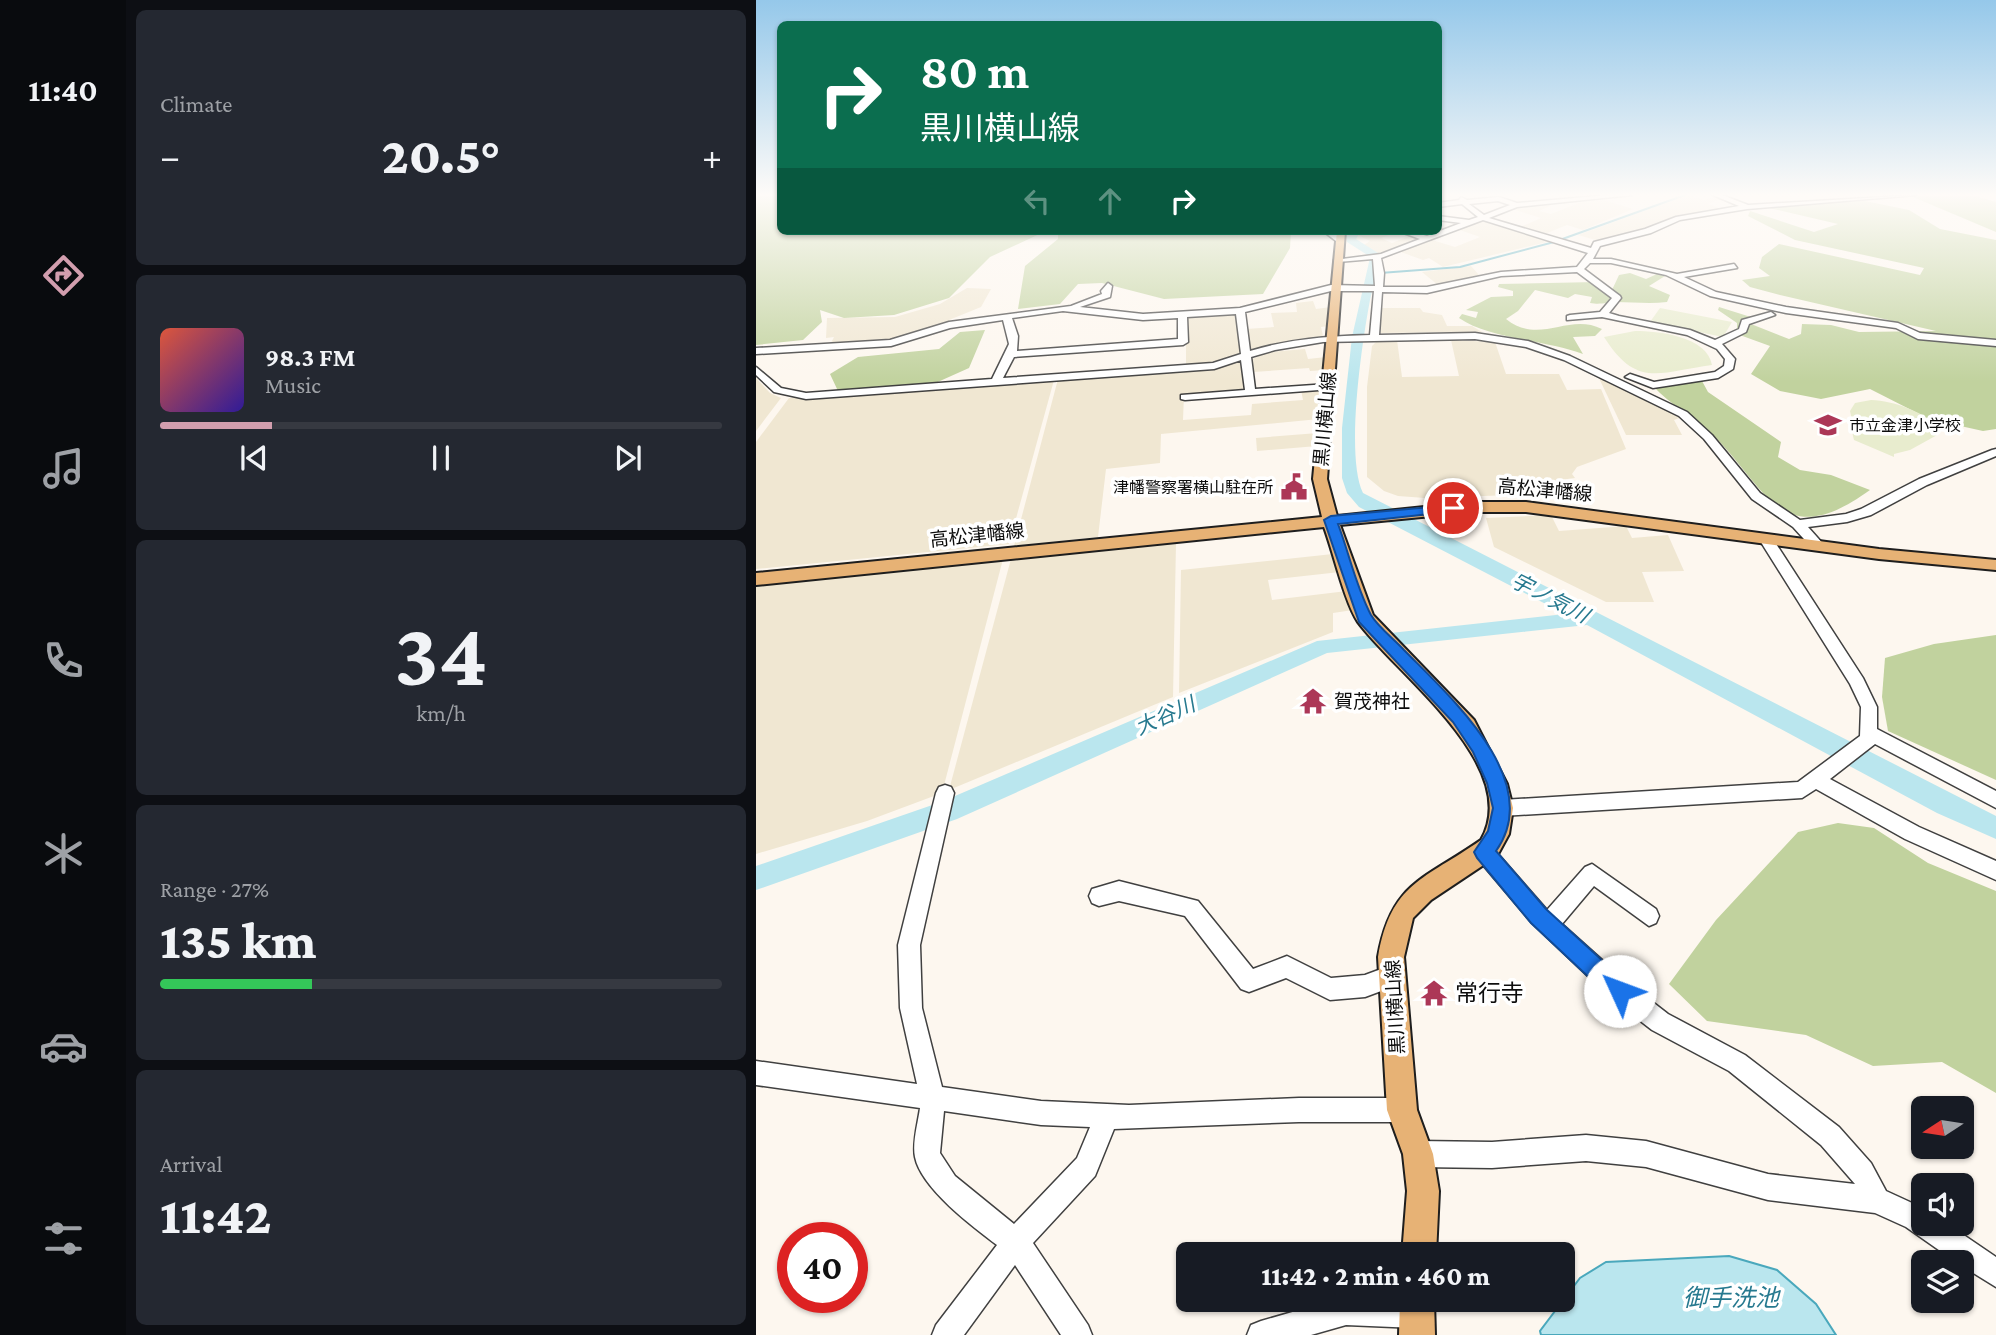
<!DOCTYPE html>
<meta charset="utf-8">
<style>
:root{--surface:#171b24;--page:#242831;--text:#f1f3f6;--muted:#9ea1a6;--line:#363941;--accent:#d29eae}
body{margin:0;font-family:"Crimson Pro","Noto Sans JP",serif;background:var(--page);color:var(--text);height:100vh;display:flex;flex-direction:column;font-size:26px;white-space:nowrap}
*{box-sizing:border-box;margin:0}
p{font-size:23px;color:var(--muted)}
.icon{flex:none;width:38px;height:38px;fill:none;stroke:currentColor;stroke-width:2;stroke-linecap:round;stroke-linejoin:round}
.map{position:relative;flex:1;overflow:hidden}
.panel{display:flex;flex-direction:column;gap:10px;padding:10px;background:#0d0f14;width:630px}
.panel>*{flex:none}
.guide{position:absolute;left:21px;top:21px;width:665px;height:214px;border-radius:10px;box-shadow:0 2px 5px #0004;background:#0b6e4f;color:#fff;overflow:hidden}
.needle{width:46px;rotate:258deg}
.buttons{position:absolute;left:1155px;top:1096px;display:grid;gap:14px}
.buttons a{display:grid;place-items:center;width:63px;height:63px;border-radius:10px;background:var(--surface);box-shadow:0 2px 5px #0004;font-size:35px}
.speed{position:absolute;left:21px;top:1222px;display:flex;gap:14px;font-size:35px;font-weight:700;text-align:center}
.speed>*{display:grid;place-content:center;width:91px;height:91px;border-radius:50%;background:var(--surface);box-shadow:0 2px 5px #0004;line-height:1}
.speed .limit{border:10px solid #d22;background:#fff;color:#111}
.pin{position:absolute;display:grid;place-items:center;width:60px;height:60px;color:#fff;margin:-30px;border:4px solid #fff;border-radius:50%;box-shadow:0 2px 7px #0007}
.me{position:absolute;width:77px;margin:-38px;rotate:313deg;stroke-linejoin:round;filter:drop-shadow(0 0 5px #0008)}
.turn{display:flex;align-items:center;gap:24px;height:147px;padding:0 28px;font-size:32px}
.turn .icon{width:91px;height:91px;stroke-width:2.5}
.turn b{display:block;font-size:49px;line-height:60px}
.lanes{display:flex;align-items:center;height:66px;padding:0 28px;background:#0003;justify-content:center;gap:35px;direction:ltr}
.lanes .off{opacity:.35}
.big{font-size:52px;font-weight:800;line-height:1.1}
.panel .tile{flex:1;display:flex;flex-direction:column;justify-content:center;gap:10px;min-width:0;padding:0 24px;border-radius:10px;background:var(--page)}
.panel .dial{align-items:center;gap:0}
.dial b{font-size:91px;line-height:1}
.song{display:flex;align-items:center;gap:21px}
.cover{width:84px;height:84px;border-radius:10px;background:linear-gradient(135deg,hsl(10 70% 55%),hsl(250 70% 35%))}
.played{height:7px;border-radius:4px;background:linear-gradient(90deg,var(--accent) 20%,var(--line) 20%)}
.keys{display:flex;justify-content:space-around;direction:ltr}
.heat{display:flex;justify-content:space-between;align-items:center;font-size:38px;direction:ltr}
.charge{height:10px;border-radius:5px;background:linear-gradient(90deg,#34c759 27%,var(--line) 0)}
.trip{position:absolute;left:420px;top:1242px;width:399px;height:70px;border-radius:10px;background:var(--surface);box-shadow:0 2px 5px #0004;font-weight:800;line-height:70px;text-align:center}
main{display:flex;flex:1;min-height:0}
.tabs{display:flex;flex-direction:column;width:126px;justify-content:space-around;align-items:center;background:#090b0e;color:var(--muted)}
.tabs .icon{width:49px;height:49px}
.tabs .on{color:var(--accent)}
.tabs b{font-size:32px;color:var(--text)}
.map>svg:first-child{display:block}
.farmland{fill:#f0e7d2}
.forest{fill:#c1d29e}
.pitch{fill:#e8ecce}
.water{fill:#bae6ee;stroke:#4aa8bc;stroke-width:2}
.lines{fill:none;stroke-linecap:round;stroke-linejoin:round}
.stream{stroke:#4aa8bc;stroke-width:2}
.river{fill:#bae6ee;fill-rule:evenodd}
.minor-casing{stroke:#404040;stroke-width:3}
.major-casing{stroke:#1e1e1e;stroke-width:4}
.minor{fill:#fff;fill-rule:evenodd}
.major{fill:#e7b275;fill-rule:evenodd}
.route{fill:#1a73e8;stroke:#114b97;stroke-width:2}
.labels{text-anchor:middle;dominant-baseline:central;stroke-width:7;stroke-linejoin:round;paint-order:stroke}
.far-poi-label{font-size:16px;fill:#0d0d0d;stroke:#fff;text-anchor:start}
.street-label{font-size:19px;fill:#0d0d0d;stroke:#fff}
.poi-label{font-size:19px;fill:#0d0d0d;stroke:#fff;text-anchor:start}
.water-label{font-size:21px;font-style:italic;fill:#26798f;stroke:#fff}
.near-poi-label{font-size:23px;fill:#0d0d0d;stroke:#fff;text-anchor:start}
.near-water-label{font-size:24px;font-style:italic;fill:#26798f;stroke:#fff}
</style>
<main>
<nav class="tabs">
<b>11:40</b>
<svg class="icon on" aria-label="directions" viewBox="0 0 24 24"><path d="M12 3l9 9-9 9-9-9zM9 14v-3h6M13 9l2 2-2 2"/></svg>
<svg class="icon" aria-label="music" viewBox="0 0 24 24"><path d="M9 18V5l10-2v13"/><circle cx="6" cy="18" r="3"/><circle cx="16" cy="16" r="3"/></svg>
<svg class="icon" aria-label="phone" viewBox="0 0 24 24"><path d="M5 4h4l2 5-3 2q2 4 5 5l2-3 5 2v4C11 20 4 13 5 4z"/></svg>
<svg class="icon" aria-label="climate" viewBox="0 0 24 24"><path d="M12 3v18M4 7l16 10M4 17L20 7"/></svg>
<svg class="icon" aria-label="car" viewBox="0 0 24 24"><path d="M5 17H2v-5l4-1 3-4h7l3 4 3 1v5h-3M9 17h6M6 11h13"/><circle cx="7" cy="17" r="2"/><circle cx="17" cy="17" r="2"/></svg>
<svg class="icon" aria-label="filters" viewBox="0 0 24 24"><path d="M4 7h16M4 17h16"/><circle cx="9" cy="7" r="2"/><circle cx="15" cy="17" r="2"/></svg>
</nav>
<section class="panel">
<div class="tile"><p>Climate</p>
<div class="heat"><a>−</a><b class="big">20.5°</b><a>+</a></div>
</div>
<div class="tile">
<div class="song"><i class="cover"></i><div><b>98.3 FM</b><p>Music</p></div></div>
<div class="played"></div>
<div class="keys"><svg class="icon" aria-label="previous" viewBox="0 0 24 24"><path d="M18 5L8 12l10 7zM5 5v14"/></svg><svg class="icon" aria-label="pause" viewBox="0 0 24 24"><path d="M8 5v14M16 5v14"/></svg><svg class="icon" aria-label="next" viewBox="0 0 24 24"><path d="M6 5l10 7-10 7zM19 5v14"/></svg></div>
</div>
<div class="tile dial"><b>34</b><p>km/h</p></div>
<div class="tile"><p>Range · 27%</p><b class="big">135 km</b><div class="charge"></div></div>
<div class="tile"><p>Arrival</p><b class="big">11:42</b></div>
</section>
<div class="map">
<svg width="1240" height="1335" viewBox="0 0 1240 1335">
<rect width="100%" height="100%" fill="#fdf7ef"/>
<g class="farmland">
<path d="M932,195L948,200L960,196L967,198L952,204L966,209L920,216L893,229L843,241L822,235Z"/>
<path d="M848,200L877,209L827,230L811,225L786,235L762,228L785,218L756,209L793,204L796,205L783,211L795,214L825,202Z"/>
<path d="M727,220L795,241L687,267L673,258L667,260L642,251L673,239L699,247L724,237L701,229Z"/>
<path d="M608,231H643L625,238L636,243L656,235L667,239L622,256L608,245L614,241L600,234Z"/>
<path d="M715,266L723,275L682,285L666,272Z"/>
<path d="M211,288L235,289L225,307L193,320L194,322L133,341L74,345L78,337L70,338L71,318L139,317L184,304Z"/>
<path d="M557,301L560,309L575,307L573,326L565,327L567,336L493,352L490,329L518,327L515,313L541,312L540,303Z"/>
<path d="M623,308H664L667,312L686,315L691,326H716L726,332L625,333Z"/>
<path d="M482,312L486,357L430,366V317Z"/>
<path d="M622,340H641L646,377L703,376L695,340L739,342L750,374H803L811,390L845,389L870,449L821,467L816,474L819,478L788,482L787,494L669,498L642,496L628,491L611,477V387L616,346Z"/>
<path d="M549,349L552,359L570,357L569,370L554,371L553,368L497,372L494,360L513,352Z"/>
<path d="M487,361L490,391L428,395L427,420L495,415L496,404L547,400L545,390L562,389L568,390L563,419L405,434L404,463L350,469L342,537L258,546L302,379L445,369Z"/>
<path d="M842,376L926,417L918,420L926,435H870Z"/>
<path d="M0,378L14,393L25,398L0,431Z"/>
<path d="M298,380L253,544L0,569V442L33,398Z"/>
<path d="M562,433L561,446L501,451L500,438Z"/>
<path d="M795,515L803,531L870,526L876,538L912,535L928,571L886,572L898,602H850L738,547L730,518Z"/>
<path d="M420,543L417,697L193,790L255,559Z"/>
<path d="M577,554L584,572L512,580L516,600L591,591L597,610L577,613V632L423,693L425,570Z"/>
<path d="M247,559L186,793L111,821L0,854V585Z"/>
</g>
<g class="forest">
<path d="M0,195H24V231H290L234,257L193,298L138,315L88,318L64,310L66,322L47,340L0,345Z"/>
<path d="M1162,195H1216L1240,202V232L1157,197Z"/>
<path d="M1109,201L1153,210L1184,229L1240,240V429L1227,431L1173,419L1114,389L1065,399L1024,391L995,374L1014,346L981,334V323L962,310L963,307L998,318L995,324L1033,339L1045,334L1046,324L1075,325L1103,332L1180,331L1024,295L994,287L986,280L1014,276L1003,268L1006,257L1023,244L1164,275L1168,268L1039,240L992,216L994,211L1058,232L1082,224L1005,206Z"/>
<path d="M302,231H535L534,248L507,294L408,299L346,283L322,284L304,304L262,309L269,266L302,239Z"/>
<path d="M874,273L890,279L901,274L909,276L893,286L914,295L911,302C893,304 877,302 860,302C850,302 846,305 834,303L836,297L819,294L812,298L779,290L762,311L750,319C784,346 812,312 846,329L839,336L817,337L827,354C791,340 733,339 703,318L706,314L720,318L722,312L710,310L735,297L757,296V291L742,287L743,284L840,282L856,290L863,275Z"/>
<path d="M229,330L213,368L175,385L82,391L74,374L102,357L183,349L204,332Z"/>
<path d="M946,381L952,392L1025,442L1022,457L1044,470L1075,475L1114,490C1023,556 1011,486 953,431C936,415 913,404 898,387Z"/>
<path d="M1240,635V780L1132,731L1126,697L1129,658L1178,644Z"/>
<path d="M1082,823L1118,828L1172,863L1240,891V1093L1186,1062L1117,1066L1050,1035L951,1021L913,984L960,920L1042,832Z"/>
</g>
<g class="pitch">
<path d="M904,308L976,322L967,337L894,322Z"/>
<path d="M879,331C902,331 951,336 956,365C903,372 881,389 848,337Z"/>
<path d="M1115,400C1139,401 1165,411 1183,427V434L1154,450L1138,454V457L1098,440L1096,432H1099L1094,411L1099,403Z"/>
</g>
<path class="water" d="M973,1256L1021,1270L1060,1304L1080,1335H785L784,1331L824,1278L850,1262Z"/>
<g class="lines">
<path class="stream" d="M624,273L704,267L798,242L929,195"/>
<path class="river" d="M605,231L600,239L622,253C627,269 617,284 614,300C606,342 589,456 607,493L1240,816V839L1181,813L831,625L571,653L201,819L0,890V866L185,802L561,641L809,614L603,507L591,493L586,478V428L596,337L613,262V256L591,242L590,234Z"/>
<g class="minor-casing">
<g id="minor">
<path d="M852,195H876L761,207L733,218L835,248L838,242L889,229L920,217L983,206L957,195H966L992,205L1160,195L991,209L924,220L895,233L844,246L837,259H855L921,274L978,264L981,268L928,277L960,292L1030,307L1142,323L1164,333L1240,340V346L1162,339L1140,328L1030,313L954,296L910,275L855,263H834L828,269L864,296L865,298L853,313L863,316L934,330L959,340L983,329L986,320L1015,312L1019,315L993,324L990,332L966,344L979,359L977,369L962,378L897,388L869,377L874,374L898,382L959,372L968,366L969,359L961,349L931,335L846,317L811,320V316L814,315L844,312L856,298L821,272L745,276L671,293L626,292L623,335L719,333L772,341L814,356L931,412L956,435L1004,493L1044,520L1090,514L1105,509L1163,479L1236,450L1240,449V456L1171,485L1115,515L1091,522L1052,527L1069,546L1062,550L1057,549L1037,527L996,499L948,439L923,416L808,360L770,347L719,339L567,342L519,350L495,357L499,389L572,384L576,385V389L429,400L425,399V395L489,390L485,360L458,369L50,399L18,392L0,375V367L25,388L50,393L236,379L253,344L247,320L194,328L135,346L0,354V348L134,340L193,322L315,306L346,294L345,291L352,283L356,286L354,297L324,307L387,314L484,308L575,285L619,286L617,259L582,262L578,260L625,254L664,239L642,231H653L671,236L705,223L682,220V216L713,220L722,217L706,204L682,207V203L703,200L705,197L711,200L743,197L761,203ZM742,201L754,205L728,215L713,204ZM727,220L832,253L821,267L745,272L671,287H627L628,273L625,258ZM575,291H618L614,335C572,336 533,339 494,351L489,312ZM307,311L387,320L422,318V339L261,351L262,336L256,318ZM480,314L485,354L457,363L247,378L258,357L427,345L432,342L431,317Z"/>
<path d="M567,231H576L587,239L580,241Z"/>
<path d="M1010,535L1015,536L1107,678L1121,707V729L1240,791V808L1119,744L1074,779L1163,827L1240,861V880L1149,839L1060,789L1046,798L746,816L739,814L737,808L739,802L746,800L1042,782L1104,736L1105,707L1094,684L1003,539Z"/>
<path d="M189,785L195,787L198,793L164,945L166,1008L186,1087L285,1101L373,1105L543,1098H646L655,1101L658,1110L655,1119L646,1122H543L358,1129L339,1176L277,1243L332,1325L336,1335H305L259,1265L208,1335H176L180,1325L241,1245C217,1227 165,1188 159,1157C156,1143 162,1123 164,1108L0,1085V1061L161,1084L144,1008L142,945L180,793L183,787ZM188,1111L285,1125L334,1127L321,1158L258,1224L199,1176L184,1153Z"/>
<path d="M728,843L735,846L791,910L829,867L836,864L900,909L903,916L900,923L893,926L838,886L806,924L872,983L912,1014L989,1055L1083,1127L1115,1163L1130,1191L1167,1208V1223H1190L1240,1257V1287L1206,1266V1262H1200L1150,1227L1119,1213L1012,1200L890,1167L830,1161L736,1168L662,1167L653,1163L649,1154L653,1145L662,1141L736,1142L830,1135L890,1141L1012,1174L1099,1184L1065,1145L973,1071L896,1030L856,999L776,923L721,858L718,852L721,846Z"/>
<path d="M363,881L442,901L497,969L531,956L575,978L609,975L636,965L644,968L647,976L644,984L609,997L574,1000L530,978L493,992L485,989L429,916L363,901L343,906L336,903L333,896L336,889Z"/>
<path d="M578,1300H661L670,1304L674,1314L670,1324L660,1328L590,1325L555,1335H491L495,1325L505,1321Z"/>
</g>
</g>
<g class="major-casing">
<g id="major">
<path d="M581,231H589L571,479L581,516L717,502H770L1123,549L1240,560V570L1123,559L770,512H717L584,525L617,615L718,720L751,784L757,808L753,834L741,856L675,900L657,918L648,957L661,1110L677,1154L683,1191L680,1255H646L651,1191L647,1154L631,1110L622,957C635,882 668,880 725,840C768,766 640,674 602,622C589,603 577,551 568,527L0,585V573L566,517L557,479Z"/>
<path d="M644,1300H678L679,1335H643Z"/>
</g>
</g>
<use href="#minor" class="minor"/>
<use href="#major" class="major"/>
</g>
<linearGradient id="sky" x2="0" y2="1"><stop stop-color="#95c8ea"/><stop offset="0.51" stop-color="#fefbf8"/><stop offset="1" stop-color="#fefbf8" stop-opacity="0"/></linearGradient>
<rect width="1240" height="382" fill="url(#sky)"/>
<path class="route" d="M697,505L701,506V511L582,524C593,553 600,587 615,615C622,627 638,639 648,650C693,696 790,781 740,851L790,909L871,983L875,991L871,999L864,1002L856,999L775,923L721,858L718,852L732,831L737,808L731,783L717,752L697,722L603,622L568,520L575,516Z"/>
<defs>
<g id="school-bare" transform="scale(2.1)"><path d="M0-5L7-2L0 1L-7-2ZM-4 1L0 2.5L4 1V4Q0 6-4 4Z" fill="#ac3757" stroke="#fff" stroke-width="2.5" paint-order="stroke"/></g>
<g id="civic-bare" transform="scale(2.1)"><path d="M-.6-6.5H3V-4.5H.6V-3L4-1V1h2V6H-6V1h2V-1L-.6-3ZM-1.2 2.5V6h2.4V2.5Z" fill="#ac3757" stroke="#fff" stroke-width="2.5" paint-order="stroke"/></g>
<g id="temple-bare" transform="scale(2.1)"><path d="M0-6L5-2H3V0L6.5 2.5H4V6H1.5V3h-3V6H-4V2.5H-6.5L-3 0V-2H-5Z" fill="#ac3757" stroke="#fff" stroke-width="2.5" paint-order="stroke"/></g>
</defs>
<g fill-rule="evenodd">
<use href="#school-bare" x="1072" y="425"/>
<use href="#civic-bare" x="538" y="487"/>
<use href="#temple-bare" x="557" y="701"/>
<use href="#temple-bare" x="678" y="993"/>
</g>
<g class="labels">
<g class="far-poi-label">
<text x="1093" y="425">市立金津小学校</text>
<text x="517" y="487" text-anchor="end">津幡警察署横山駐在所</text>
</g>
<g class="street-label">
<text transform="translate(569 419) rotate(-85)">黒川横山線</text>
<text transform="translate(789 490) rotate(5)">高松津幡線</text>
<text transform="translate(221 535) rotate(-6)">高松津幡線</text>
<text transform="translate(639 1007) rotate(-93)">黒川横山線</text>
</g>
<g class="poi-label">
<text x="578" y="701">賀茂神社</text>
</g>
<g class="water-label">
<text transform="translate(794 598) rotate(27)">宇ノ気川</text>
<text transform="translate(409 716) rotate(-24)">大谷川</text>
</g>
<g class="near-poi-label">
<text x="699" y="993">常行寺</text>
</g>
<g class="near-water-label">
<text x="975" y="1297">御手洗池</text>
</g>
</g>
</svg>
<div class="buttons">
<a><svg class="needle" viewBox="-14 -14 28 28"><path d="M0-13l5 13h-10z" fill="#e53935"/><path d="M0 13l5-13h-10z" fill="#9ea1a6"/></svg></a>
<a><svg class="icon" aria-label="sound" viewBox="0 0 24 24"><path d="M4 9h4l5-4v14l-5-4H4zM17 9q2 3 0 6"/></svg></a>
<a><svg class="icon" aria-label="layers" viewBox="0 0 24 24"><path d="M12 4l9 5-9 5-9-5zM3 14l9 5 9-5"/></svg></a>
</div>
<div class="speed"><div class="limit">40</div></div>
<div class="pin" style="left:697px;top:508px;background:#d93025"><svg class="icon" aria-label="arrive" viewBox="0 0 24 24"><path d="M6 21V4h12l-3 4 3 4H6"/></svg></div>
<svg class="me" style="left:864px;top:991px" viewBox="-20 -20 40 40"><circle r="19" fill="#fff"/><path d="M0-13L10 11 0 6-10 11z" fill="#1a73e8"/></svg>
<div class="trip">11:42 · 2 min · 460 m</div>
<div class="guide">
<div class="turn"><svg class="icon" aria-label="right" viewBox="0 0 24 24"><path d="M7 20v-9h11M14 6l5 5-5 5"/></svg><div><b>80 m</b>黒川横山線</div></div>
<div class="lanes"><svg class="icon off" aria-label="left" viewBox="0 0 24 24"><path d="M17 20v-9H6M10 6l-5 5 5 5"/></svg><svg class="icon off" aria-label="ahead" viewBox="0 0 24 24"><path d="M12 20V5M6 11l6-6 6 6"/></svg><svg class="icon" aria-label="right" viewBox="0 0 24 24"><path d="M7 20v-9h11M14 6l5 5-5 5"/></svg></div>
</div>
</div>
</main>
